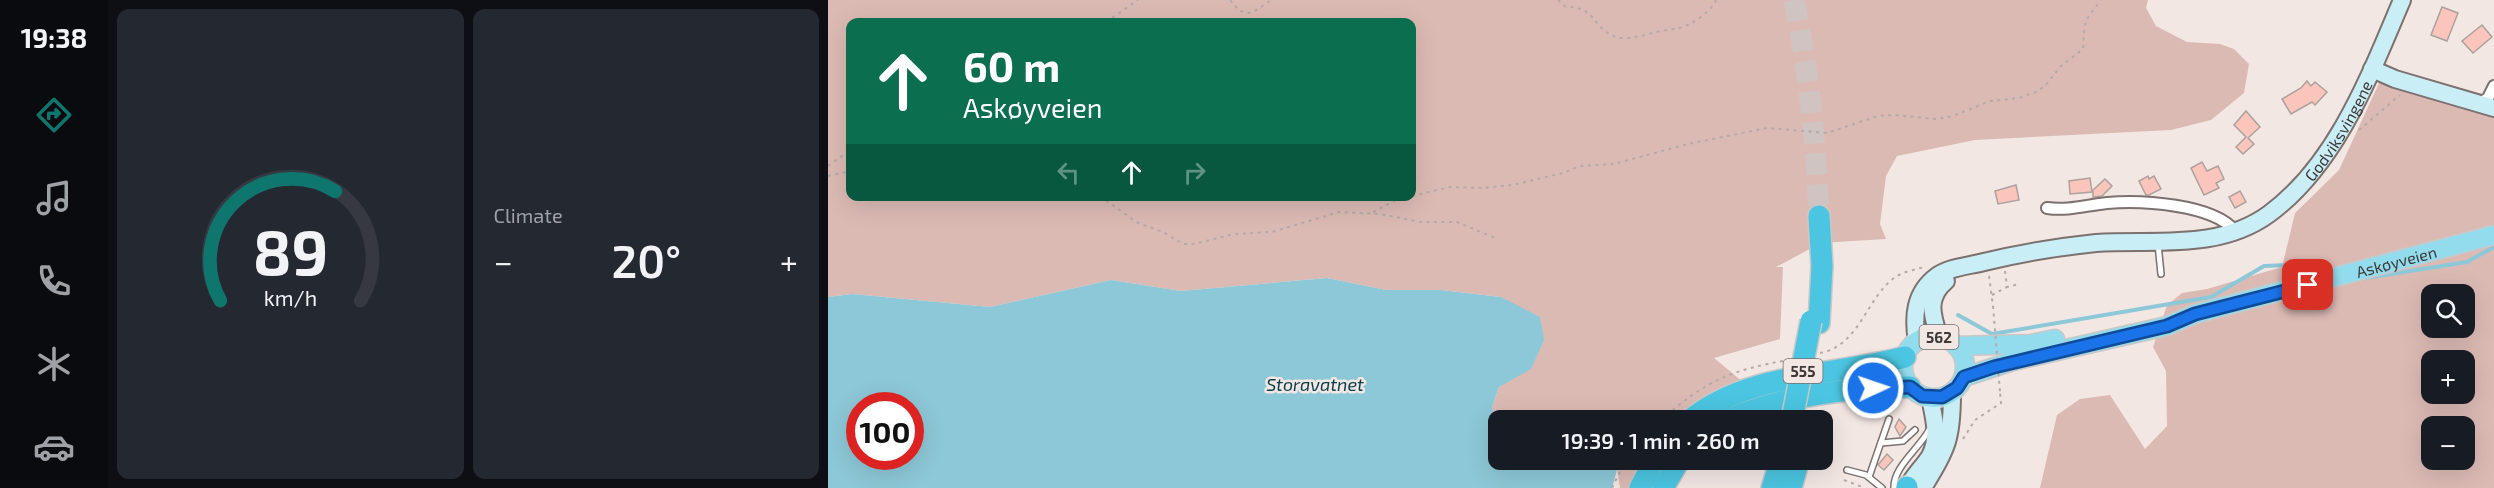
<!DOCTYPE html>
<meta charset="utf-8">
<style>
:root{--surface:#171b24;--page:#242831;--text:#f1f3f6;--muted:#9ea1a6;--line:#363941;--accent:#0f766e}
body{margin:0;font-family:"Exo 2",sans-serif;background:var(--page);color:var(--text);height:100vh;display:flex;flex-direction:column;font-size:22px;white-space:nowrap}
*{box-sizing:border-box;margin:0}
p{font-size:20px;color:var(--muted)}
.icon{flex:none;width:33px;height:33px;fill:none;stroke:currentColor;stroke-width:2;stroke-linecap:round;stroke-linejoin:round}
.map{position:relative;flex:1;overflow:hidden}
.panel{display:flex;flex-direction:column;gap:9px;padding:9px;background:#0d0f14;width:720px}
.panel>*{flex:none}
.guide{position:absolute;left:18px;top:18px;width:570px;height:183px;border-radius:12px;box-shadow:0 6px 24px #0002;background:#0b6e4f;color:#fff;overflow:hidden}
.controls{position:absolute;left:1593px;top:284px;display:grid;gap:12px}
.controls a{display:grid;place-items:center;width:54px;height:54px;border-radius:12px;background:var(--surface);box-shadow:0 6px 24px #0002;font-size:30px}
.speed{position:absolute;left:18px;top:392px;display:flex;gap:12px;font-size:30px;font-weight:700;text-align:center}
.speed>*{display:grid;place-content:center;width:78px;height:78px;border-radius:50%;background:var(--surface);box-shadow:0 6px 24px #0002;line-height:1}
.speed .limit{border:9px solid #d22;background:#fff;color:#111}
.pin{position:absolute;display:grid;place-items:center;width:51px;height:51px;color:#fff;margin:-26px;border-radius:12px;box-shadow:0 3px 9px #0006}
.me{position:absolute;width:66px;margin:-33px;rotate:87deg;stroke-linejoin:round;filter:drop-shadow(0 0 4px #0008)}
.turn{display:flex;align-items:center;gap:21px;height:126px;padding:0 18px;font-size:27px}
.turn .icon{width:78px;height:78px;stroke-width:2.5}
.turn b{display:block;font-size:42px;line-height:51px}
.lanes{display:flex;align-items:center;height:57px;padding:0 18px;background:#0003;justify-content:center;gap:30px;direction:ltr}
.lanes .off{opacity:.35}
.big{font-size:45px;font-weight:600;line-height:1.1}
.panel .tile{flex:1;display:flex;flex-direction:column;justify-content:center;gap:9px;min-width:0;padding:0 21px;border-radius:12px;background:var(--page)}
.panel .dial{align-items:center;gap:0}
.dial svg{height:156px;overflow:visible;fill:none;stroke:var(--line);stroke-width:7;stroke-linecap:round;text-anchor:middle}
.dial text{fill:var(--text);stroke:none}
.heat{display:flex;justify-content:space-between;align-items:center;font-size:33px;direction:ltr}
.panel .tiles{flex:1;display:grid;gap:9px;grid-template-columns:repeat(2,1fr)}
.trip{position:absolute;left:660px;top:410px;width:345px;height:60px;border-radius:12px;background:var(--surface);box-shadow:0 6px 24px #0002;font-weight:600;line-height:60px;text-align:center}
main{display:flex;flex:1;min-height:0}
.tabs{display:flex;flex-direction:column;width:108px;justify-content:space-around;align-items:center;background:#090b0e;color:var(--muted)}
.tabs .icon{width:42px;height:42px}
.tabs .active{color:var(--accent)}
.tabs b{font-size:27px;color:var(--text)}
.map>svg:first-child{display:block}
.green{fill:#dcbab4;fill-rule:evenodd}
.water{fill:#8dc8d8;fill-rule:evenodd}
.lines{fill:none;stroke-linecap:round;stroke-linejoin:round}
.stream{stroke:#8dc8d8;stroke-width:4}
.building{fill:#fcc5bb;stroke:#aca19e;stroke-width:1.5}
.highway-tunnel{stroke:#cfc4c2;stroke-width:21;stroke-dasharray:21 10;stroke-linecap:butt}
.lane-casing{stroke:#7c716f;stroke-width:8}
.street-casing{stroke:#7c716f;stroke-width:14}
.secondary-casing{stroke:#7c716f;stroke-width:20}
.primary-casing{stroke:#c9c8c7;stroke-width:21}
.highway-casing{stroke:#c9c8c7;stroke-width:24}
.path{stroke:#b4aaa8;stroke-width:2;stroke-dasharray:3 4.5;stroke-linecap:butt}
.lane{stroke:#fff;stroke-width:5}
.street{stroke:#fff;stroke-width:10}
.secondary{stroke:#c9eef6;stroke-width:16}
.primary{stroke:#93dced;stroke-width:18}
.highway{stroke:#4bc5e1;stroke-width:21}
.highway-bridge-casing{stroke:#c9c8c7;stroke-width:24;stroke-linecap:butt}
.path-bridge{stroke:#b4aaa8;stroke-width:2;stroke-dasharray:3 4.5;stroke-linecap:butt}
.highway-bridge{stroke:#4bc5e1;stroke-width:21}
.route-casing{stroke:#114b97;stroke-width:15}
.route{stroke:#1a73e8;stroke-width:10}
.labels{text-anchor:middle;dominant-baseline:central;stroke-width:5;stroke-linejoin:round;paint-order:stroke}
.shield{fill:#f3e7e4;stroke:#746d6c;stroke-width:1.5}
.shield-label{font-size:15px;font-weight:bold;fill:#3e3938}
.street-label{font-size:16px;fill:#3e3938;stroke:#f3e7e4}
.water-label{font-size:18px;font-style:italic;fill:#063e4a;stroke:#f3e7e4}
</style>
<main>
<nav class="tabs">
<b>19:38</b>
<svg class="icon active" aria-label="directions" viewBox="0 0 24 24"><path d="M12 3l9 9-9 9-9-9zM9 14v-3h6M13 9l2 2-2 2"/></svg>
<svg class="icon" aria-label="music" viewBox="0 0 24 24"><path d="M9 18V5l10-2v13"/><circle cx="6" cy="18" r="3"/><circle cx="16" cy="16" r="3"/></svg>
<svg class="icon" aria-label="phone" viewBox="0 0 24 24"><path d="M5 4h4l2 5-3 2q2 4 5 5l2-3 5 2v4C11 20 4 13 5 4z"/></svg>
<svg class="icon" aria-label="climate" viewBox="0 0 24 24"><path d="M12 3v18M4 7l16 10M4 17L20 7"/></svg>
<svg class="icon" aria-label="car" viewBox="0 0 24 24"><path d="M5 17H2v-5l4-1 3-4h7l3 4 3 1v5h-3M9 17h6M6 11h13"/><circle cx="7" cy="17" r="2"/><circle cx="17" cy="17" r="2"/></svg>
</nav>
<section class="panel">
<div class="tiles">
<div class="tile dial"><svg viewBox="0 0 100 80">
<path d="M14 69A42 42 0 1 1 86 69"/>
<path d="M14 69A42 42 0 0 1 73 13" stroke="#0f766e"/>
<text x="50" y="56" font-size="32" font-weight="700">89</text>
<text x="50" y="72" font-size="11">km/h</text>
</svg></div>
<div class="tile"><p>Climate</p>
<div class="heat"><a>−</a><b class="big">20°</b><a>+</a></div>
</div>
</div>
</section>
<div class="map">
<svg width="1666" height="488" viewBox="0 0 1666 488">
<rect width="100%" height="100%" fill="#f3e7e4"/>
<g class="green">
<path d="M0,0H1320L1318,8L1328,26L1359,42L1392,44L1406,49L1421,64L1416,93L1383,120L1343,130L1147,140L1069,156L1058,176L1052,224L1058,239L993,243L948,267H955L952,339L886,358L927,392L886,420H670V424L664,407L671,387L673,297L613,290H558L499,278L353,291L283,280L162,307L24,294L0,297ZM22,22H584V196H22Z"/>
<path d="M1552,81L1666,110V488H1212L1229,415L1252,399L1282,395L1317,449L1339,426L1338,371L1325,347L1339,305L1354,293L1379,289L1454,267L1467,213L1511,170ZM1604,294H1636V327H1604ZM1604,360H1636V393H1604ZM1604,426H1636V459H1604Z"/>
<path d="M792,459H854L846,488H792L789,469Z"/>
</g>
<path class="water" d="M499,278L558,290H613L673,297L712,317L716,340L703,369L671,387L664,407L670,424V459H792L784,488H0V297L24,294L162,307L283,280L353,291ZM32,405H82V456H32Z"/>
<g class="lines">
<g class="stream">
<path d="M1525,280L1639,262L1666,247"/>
<path d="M1130,315L1164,334L1383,297L1436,266L1463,265L1495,273"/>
</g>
</g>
<g class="building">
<path d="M1614,7L1630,13L1619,41L1603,35Z"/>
<path d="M1654,25L1664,37L1645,53L1634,41Z"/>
<path d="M1479,81L1483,86L1487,82L1499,92L1487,105L1484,102L1463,114L1454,99L1473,88Z"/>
<path d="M1418,111L1432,127L1420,138L1426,144L1415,154L1408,147L1418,137L1406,125Z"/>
<path d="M1374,162L1379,171L1390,166L1396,179L1388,183L1391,188L1376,195L1363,168Z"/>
<path d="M1320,176L1321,179L1326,176L1333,189L1321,195H1318L1311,181Z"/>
<path d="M1262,178L1264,192L1242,194L1241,181Z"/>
<path d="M1277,179L1284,186L1274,196L1265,197V190Z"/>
<path d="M1188,185L1191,200L1170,204L1167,191Z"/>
<path d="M1412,191L1418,202L1407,208L1401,197Z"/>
<path d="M1071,419L1078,427L1072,436L1067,427Z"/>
<path d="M1059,454L1065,460L1056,470L1050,465Z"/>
</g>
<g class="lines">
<path class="highway-tunnel" d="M966,0C981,71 988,144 991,216"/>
<g class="lane-casing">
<g id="lane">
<path d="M1330,244L1333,274"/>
<path d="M1053,443L1075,441L1087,430"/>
<path d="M1019,470L1038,475L1054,488"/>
<path d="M1041,477L1061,419"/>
<path d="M1066,488C1065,467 1091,449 1101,430"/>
</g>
</g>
<g class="street-casing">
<g id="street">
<path d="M1651,104L1660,98L1666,86"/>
<path d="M1219,208C1240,211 1259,205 1279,203C1313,200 1385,204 1407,231"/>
</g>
</g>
<g class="secondary-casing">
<g id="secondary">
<path d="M1544,69L1567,79L1666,108"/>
<path d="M1111,337C1104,315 1098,298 1118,281"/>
<path id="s1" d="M1089,342C1085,317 1086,293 1109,276C1121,267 1141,266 1156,262C1193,253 1230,247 1268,243C1327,239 1390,251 1441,214C1509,164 1542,75 1574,0"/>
<path d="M1079,488C1085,476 1095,467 1102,456C1112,437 1106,418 1102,398"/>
<path d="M1095,488C1119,448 1124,440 1124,393"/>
</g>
</g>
<g class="primary-casing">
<g id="primary">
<circle cx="1106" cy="367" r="31"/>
<path d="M1128,346L1203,344L1227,339"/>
<path id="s2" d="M1136,377L1185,361L1339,326L1367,314L1666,235"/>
</g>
</g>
<g class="highway-casing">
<g id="highway">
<path d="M991,323L994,266L991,216"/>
<path d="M862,420C921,372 1006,376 1077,357"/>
<path d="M900,420C953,396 1024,387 1082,387"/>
<path d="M812,488L827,459"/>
<path d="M835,488L852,459"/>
<path d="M944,488L953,459"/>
<path d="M963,488L971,459"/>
<path d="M1079,488V487"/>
</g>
</g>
<g class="path">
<path d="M402,0C418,21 424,13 443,0"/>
<path d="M730,0L738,7C766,6 764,25 783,35C797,42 815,35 829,32C835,30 841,30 847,29C861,27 882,13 888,0"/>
<path d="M278,22L310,0"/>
<path d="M1531,130L1572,95"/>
<path d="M0,166L22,150"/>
<path d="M0,176L22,171"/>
<path d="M272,196L310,223L335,232L355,244H366L406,234L444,232L511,212L552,214L593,222H629L667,238"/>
<path d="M584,196L622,187L655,188L684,185L735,173L752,166L786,164L860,144L939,128L999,133L1050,116L1065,115L1109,119L1125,116L1162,101L1191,98L1208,92L1217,86L1233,66L1255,49C1257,19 1255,23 1273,0"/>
<path d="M545,212L570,199L581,196"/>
<path d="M1177,271L1179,287L1191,284"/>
<path d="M1161,276L1165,306"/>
<path d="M1164,295L1179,287"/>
<path d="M992,353C1031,346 1038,299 1066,278C1074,272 1088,269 1097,267"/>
<path d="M833,420C877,381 903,370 960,360"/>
<path d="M1135,439L1147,420L1173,403L1172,392"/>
<path d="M1016,480L1037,488"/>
<path d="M784,488L798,459"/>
</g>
<use href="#lane" class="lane"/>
<use href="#street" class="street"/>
<use href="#secondary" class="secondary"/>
<use href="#primary" class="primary"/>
<use href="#highway" class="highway"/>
<g class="highway-bridge-casing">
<path id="highway-bridge" d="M964,420L983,321"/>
</g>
<path class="path-bridge" d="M1165,306L1172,392"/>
<use href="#highway-bridge" class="highway-bridge"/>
</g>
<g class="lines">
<g class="route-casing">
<path id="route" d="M1045,388L1082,387L1094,396L1114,397L1129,388L1136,377L1166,367L1339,326L1367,314L1480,285"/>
</g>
<use href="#route" class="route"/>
</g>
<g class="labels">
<g class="shield">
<rect x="1091.5" y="325" width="39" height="24" rx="4.5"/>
<rect x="955.5" y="359" width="39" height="24" rx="4.5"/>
</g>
<g class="shield-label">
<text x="1111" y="337">562</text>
<text x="975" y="371">555</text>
</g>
<g class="street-label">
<text stroke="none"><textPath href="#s1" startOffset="524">Godviksvingene</textPath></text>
<text stroke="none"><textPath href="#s2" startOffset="448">Askøyveien</textPath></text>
</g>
<g class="water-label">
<text x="487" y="384">Storavatnet</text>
</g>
</g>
</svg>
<div class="controls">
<a><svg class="icon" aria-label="search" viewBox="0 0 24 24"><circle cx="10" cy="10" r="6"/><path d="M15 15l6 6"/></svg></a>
<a>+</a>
<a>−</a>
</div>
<div class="speed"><div class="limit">100</div></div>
<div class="pin" style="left:1480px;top:285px;background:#d93025"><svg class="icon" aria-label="arrive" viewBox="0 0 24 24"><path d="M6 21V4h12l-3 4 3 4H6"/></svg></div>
<svg class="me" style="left:1045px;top:388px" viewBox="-20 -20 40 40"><circle r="17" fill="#1a73e8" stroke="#fff" stroke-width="3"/><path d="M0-11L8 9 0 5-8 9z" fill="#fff"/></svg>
<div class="trip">19:39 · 1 min · 260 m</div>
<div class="guide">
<div class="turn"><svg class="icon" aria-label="ahead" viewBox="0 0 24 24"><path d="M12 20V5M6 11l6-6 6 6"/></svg><div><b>60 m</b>Askøyveien</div></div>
<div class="lanes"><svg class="icon off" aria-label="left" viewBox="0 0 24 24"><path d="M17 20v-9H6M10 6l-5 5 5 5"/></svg><svg class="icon" aria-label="ahead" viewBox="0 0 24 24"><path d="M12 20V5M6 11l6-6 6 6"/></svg><svg class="icon off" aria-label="right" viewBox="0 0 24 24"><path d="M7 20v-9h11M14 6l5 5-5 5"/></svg></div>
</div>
</div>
</main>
